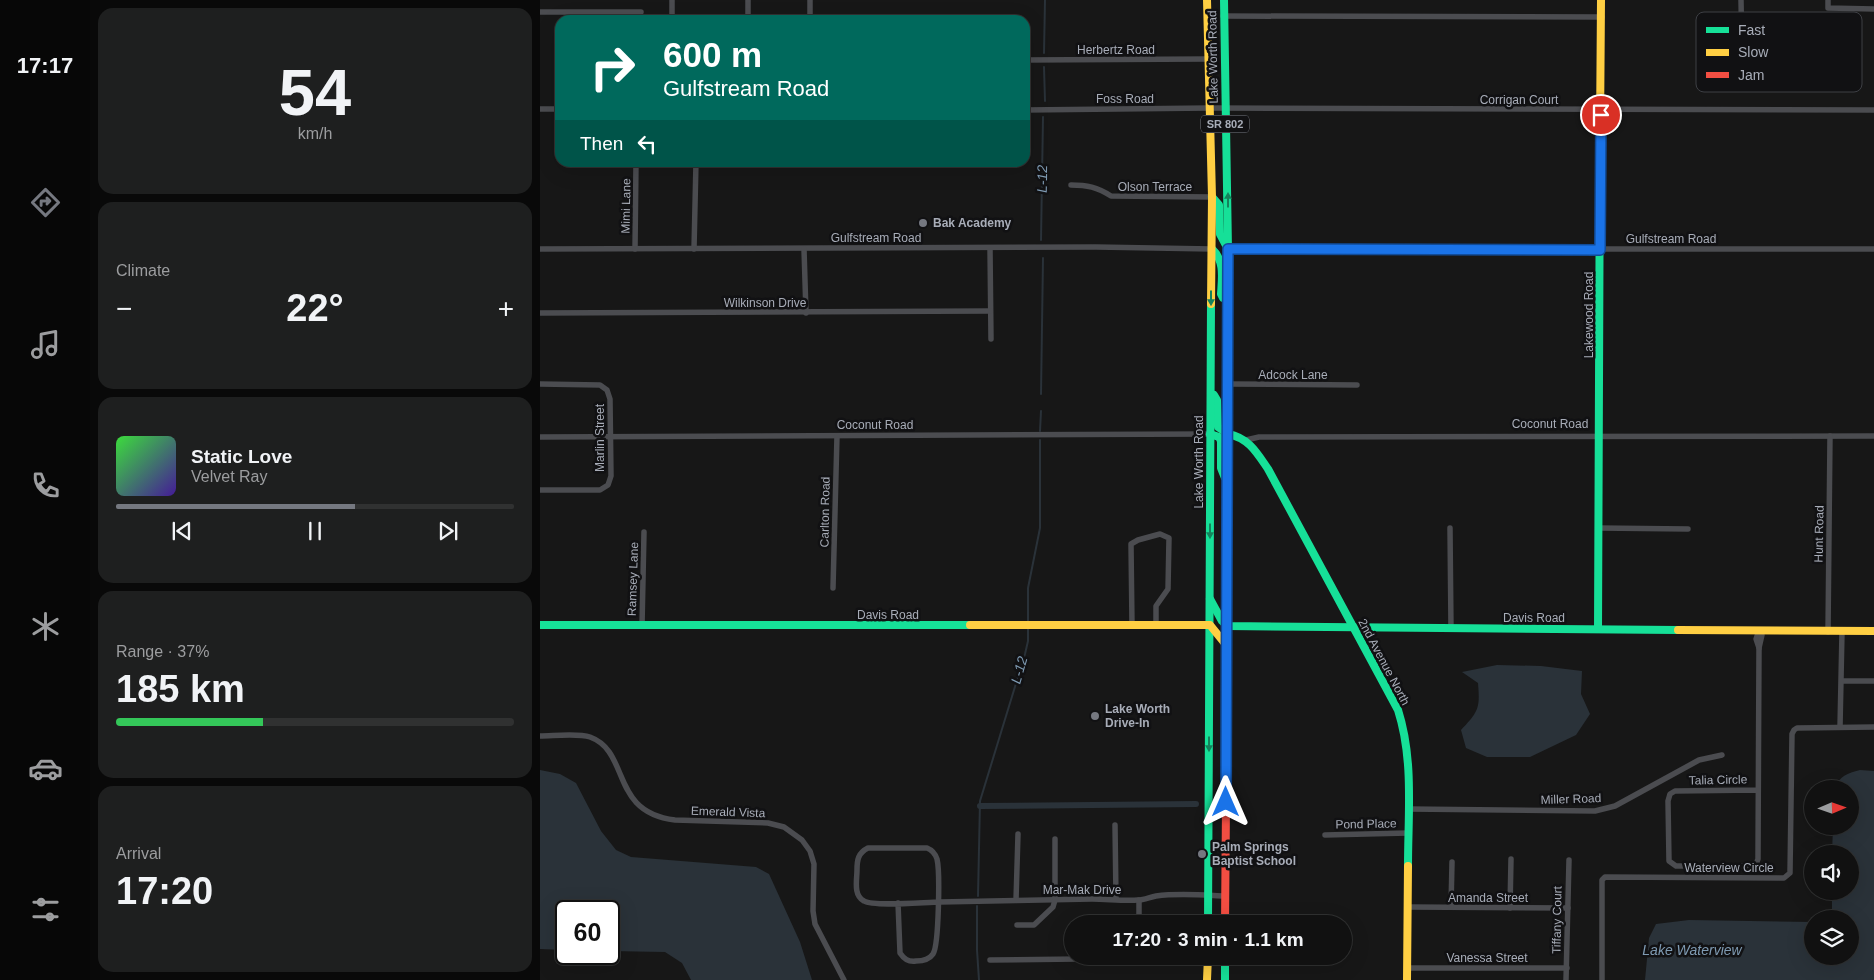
<!DOCTYPE html>
<meta charset="utf-8">
<style>
:root{--surface:#111;--page:#1e1f1f;--text:#f1f3f6;--muted:#9c9d9f;--line:#303131;--accent:#757880}
body{margin:0;font-family:Helvetica,sans-serif;background:var(--page);color:var(--text);height:100vh;display:flex;flex-direction:column;font-size:19px;white-space:nowrap}
*{box-sizing:border-box;margin:0}
p{font-size:16px;color:var(--muted)}
.icon{flex:none;width:28px;height:28px;fill:none;stroke:currentColor;stroke-width:2;stroke-linecap:round;stroke-linejoin:round}
.map{position:relative;flex:1;overflow:hidden}
.side{display:flex;flex-direction:column;gap:8px;padding:8px;background:#090909;width:450px}
.side>*{flex:none}
.banner{position:absolute;left:15px;top:15px;width:475px;height:152px;border-radius:15px;box-shadow:0 5px 20px #0002,0 0 0 1px var(--line);background:#00695c;color:#fff;overflow:hidden}
.needle{width:32px;rotate:88deg}
.controls{position:absolute;left:1264px;top:780px;display:grid;gap:10px}
.controls a{display:grid;place-items:center;width:55px;height:55px;border-radius:50%;background:var(--surface);box-shadow:0 5px 20px #0002,0 0 0 1px var(--line);font-size:25px}
.speed{position:absolute;left:15px;top:900px;display:flex;gap:10px;font-size:25px;font-weight:700;text-align:center}
.speed>*{display:grid;place-content:center;width:65px;height:65px;border-radius:50%;background:var(--surface);box-shadow:0 5px 20px #0002,0 0 0 1px var(--line);line-height:1}
.speed .limit{border:2px solid #111;border-radius:8px;background:#fff;color:#111}
.pin{position:absolute;display:grid;place-items:center;width:42px;height:42px;color:#fff;margin:-21px;border:2px solid #fff;border-radius:50%;box-shadow:0 1px 5px #0007}
.me{position:absolute;width:55px;margin:-28px;rotate:0deg;stroke-linejoin:round;filter:drop-shadow(0 0 4px #0008)}
.turn{display:flex;align-items:center;gap:18px;height:105px;padding:0 25px;font-size:22px}
.turn .icon{width:65px;height:65px;stroke-width:2.5}
.turn b{display:block;font-size:35px;line-height:42px}
.then{display:flex;align-items:center;height:48px;padding:0 25px;background:#0003;gap:10px;font-size:19px}
.big{font-size:38px;font-weight:600;line-height:1.1}
.side .widget{flex:1;display:flex;flex-direction:column;justify-content:center;gap:8px;min-width:0;padding:0 18px;border-radius:15px;background:var(--page)}
.side .dial{align-items:center;gap:0}
.dial b{font-size:65px;line-height:1}
.song{display:flex;align-items:center;gap:15px}
.cover{width:60px;height:60px;border-radius:8px;background:linear-gradient(135deg,hsl(120 70% 55%),hsl(260 70% 35%))}
.played{height:5px;border-radius:2px;background:linear-gradient(90deg,var(--accent) 60%,var(--line) 60%)}
.keys{display:flex;justify-content:space-around;direction:ltr}
.heat{display:flex;justify-content:space-between;align-items:center;font-size:28px;direction:ltr}
.charge{height:8px;border-radius:4px;background:linear-gradient(90deg,#34c759 37%,var(--line) 0)}
.trip{position:absolute;left:524px;top:915px;width:288px;height:50px;border-radius:25px;background:var(--surface);box-shadow:0 5px 20px #0002,0 0 0 1px var(--line);font-weight:600;line-height:50px;text-align:center}
main{display:flex;flex:1;min-height:0}
.tab-bar{display:flex;flex-direction:column;width:90px;justify-content:space-around;align-items:center;background:#070707;color:var(--muted)}
.tab-bar .icon{width:35px;height:35px}
.tab-bar .selected{color:var(--accent)}
.tab-bar b{font-size:22px;color:var(--text)}
.map>svg:first-child{display:block}
.water{fill:#2a3239}
.lines{fill:none;stroke-linecap:round;stroke-linejoin:round}
.stream{stroke:#2a3239;stroke-width:2}
.canal{stroke:#2a3239;stroke-width:6}
.street{stroke:#4b4c50;stroke-width:5.5}
.fast{stroke:#16e098;stroke-width:8}
.slow{stroke:#ffcf43;stroke-width:8}
.jam{stroke:#f24e42;stroke-width:8}
.oneway{fill:#14835c}
.route-casing{stroke:#114b97;stroke-width:12}
.route{stroke:#1a73e8;stroke-width:9}
.poi-dot{fill:#757880;stroke:#111113;stroke-width:2}
.labels{text-anchor:middle;dominant-baseline:central;stroke-width:5;stroke-linejoin:round;paint-order:stroke}
.shield{fill:#111113;stroke:#7b7e86;stroke-width:1}
.shield-label{font-size:11px;font-weight:bold;fill:#a8adb8}
.street-label{font-size:12px;fill:#a8adb8;stroke:#111113}
.poi-label{font-size:12px;font-weight:bold;fill:#a8adb8;stroke:#111113;text-anchor:start}
.water-label{font-size:14px;font-style:italic;fill:#7f9bb3;stroke:#111113}
.key{fill:#111113;stroke:#3e4045;stroke-width:1}
.key-label{font-size:14px;fill:#a8adb8}
</style>
<main>
<nav class="tab-bar">
<b>17:17</b>
<svg class="icon selected" aria-label="directions" viewBox="0 0 24 24"><path d="M12 3l9 9-9 9-9-9zM9 14v-3h6M13 9l2 2-2 2"/></svg>
<svg class="icon" aria-label="music" viewBox="0 0 24 24"><path d="M9 18V5l10-2v13"/><circle cx="6" cy="18" r="3"/><circle cx="16" cy="16" r="3"/></svg>
<svg class="icon" aria-label="phone" viewBox="0 0 24 24"><path d="M5 4h4l2 5-3 2q2 4 5 5l2-3 5 2v4C11 20 4 13 5 4z"/></svg>
<svg class="icon" aria-label="climate" viewBox="0 0 24 24"><path d="M12 3v18M4 7l16 10M4 17L20 7"/></svg>
<svg class="icon" aria-label="car" viewBox="0 0 24 24"><path d="M5 17H2v-5l4-1 3-4h7l3 4 3 1v5h-3M9 17h6M6 11h13"/><circle cx="7" cy="17" r="2"/><circle cx="17" cy="17" r="2"/></svg>
<svg class="icon" aria-label="filters" viewBox="0 0 24 24"><path d="M4 7h16M4 17h16"/><circle cx="9" cy="7" r="2"/><circle cx="15" cy="17" r="2"/></svg>
</nav>
<section class="side">
<div class="widget dial"><b>54</b><p>km/h</p></div>
<div class="widget"><p>Climate</p>
<div class="heat"><a>−</a><b class="big">22°</b><a>+</a></div>
</div>
<div class="widget">
<div class="song"><i class="cover"></i><div><b>Static Love</b><p>Velvet Ray</p></div></div>
<div class="played"></div>
<div class="keys"><svg class="icon" aria-label="previous" viewBox="0 0 24 24"><path d="M18 5L8 12l10 7zM5 5v14"/></svg><svg class="icon" aria-label="pause" viewBox="0 0 24 24"><path d="M8 5v14M16 5v14"/></svg><svg class="icon" aria-label="next" viewBox="0 0 24 24"><path d="M6 5l10 7-10 7zM19 5v14"/></svg></div>
</div>
<div class="widget"><p>Range · 37%</p><b class="big">185 km</b><div class="charge"></div></div>
<div class="widget"><p>Arrival</p><b class="big">17:20</b></div>
</section>
<div class="map">
<svg width="1334" height="980" viewBox="0 0 1334 980">
<rect width="100%" height="100%" fill="#171717"/>
<g class="water">
<path d="M957,665L1001,666L1042,671L1041,694L1050,714L1036,735L990,757H947L926,748L921,730C939,711 940,708 938,683L922,672Z"/>
<path d="M0,770L20,774L36,783L61,831L76,850L91,857L216,867L229,874L260,942L272,980H151L142,963L125,952L69,951V911H26V950L0,949Z"/>
<path d="M1320,770L1334,771V980H1105L1109,938L1116,924L1149,920L1272,922V956H1310V919H1292V891H1310V854H1292L1293,826H1310V789H1294C1300,776 1307,773 1320,770Z"/>
</g>
<g class="lines">
<g class="stream">
<path d="M504,53L505,0"/>
<path d="M504,67L505,101"/>
<path d="M501,240L503,117"/>
<path d="M501,394L503,258"/>
<path d="M500,431L501,411"/>
<path d="M488,622V588L500,528V440"/>
<path d="M438,896L440,801L485,654L488,641V627"/>
<path d="M437,906V950L439,980"/>
</g>
<path class="canal" d="M440,806L656,804"/>
<g class="street">
<path d="M132,0V20"/>
<path d="M1201,0L1202,56"/>
<path d="M1288,0V8L1334,9"/>
<path d="M0,12H101"/>
<path d="M683,16L1062,17"/>
<path d="M208,20V0"/>
<path d="M270,20V0"/>
<path d="M485,60L668,59"/>
<path d="M0,109H20"/>
<path d="M485,110L670,108L1334,110"/>
<path d="M531,185C547,185 557,187 571,196L672,197"/>
<path d="M450,248L451,339"/>
<path d="M0,249L556,247L672,249"/>
<path d="M95,249L96,163"/>
<path d="M154,249L156,162"/>
<path d="M264,249L266,313"/>
<path d="M688,249H1334"/>
<path d="M0,313L450,311"/>
<path d="M0,384L60,385L67,390L70,399L71,476L68,485L60,490H0"/>
<path d="M688,384L817,385"/>
<path d="M0,437L670,434"/>
<path d="M706,440L719,437L1334,436"/>
<path d="M910,528L911,629"/>
<path d="M1058,528L1148,529"/>
<path d="M293,588L297,436"/>
<path d="M592,625L591,544L598,540L620,534L629,538L628,589L616,606V625"/>
<path d="M102,626L104,532"/>
<path d="M1288,632L1290,436"/>
<path d="M1219,648L1216,639L1219,630"/>
<path d="M1302,681H1334"/>
<path d="M1300,727L1302,632"/>
<path d="M0,736C13,736 38,733 50,737C91,752 69,812 135,820L228,823L244,827L262,840L270,851L274,864L273,911L275,924L304,980"/>
<path d="M1218,790L1135,791L1130,794L1128,801L1129,861L1136,866H1211L1216,864L1218,859L1219,648L1222,635L1219,630"/>
<path d="M868,809L1055,811L1075,806L1159,760L1182,755"/>
<path d="M575,825L576,899"/>
<path d="M785,835L868,833"/>
<path d="M476,900L478,834"/>
<path d="M358,903L360,953C364,959 368,962 376,961C382,961 389,960 393,954C399,945 400,871 397,859C395,853 392,850 387,848H328C318,853 317,860 317,870C317,880 313,895 324,901C334,907 386,902 400,902C451,901 501,900 552,899C567,899 583,901 598,900C604,900 610,897 616,896C639,893 662,895 685,896"/>
<path d="M868,907L1028,908"/>
<path d="M911,907L912,862"/>
<path d="M970,908L971,859"/>
<path d="M599,924V900"/>
<path d="M477,925H494L513,907L515,900V839"/>
<path d="M450,960L624,958"/>
<path d="M868,968H1027"/>
<path d="M1026,980L1029,860"/>
<path d="M1062,980V880L1065,877L1244,878L1250,873L1252,734L1254,730L1257,728L1334,727"/>
</g>
<g class="fast">
<path d="M684,0L688,249L687,577"/>
<path d="M672,197L679,205L680,234L688,249"/>
<path d="M672,249C685,261 682,278 681,294L683,298L688,299"/>
<path d="M674,395L677,400L678,427L688,434"/>
<path d="M670,434L679,437L681,441V468L685,478"/>
<path d="M688,434C709,438 717,453 728,469L858,710C874,760 868,814 868,866"/>
<path d="M670,599L682,621L687,626L1138,630"/>
<path d="M0,625H430"/>
<path d="M1058,629L1060,132"/>
<path d="M668,924L671,304"/>
<path d="M685,956V980"/>
</g>
<g class="slow">
<path d="M667,0L672,197L671,304"/>
<path d="M1060,132L1061,0"/>
<path d="M430,625H670L687,646"/>
<path d="M1138,630L1334,631"/>
<path d="M686,806L687,577"/>
<path d="M667,980L668,956"/>
<path d="M867,980L868,866"/>
</g>
<path class="jam" d="M685,924L686,806"/>
</g>
<defs><path id="oneway-solid" d="M-6-.8H1V-3.2L6.5 0L1 3.2V.8H-6Z" transform="scale(1.25)"/></defs>
<g class="oneway">
<use href="#oneway-solid" transform="translate(688 200) rotate(-90)"/>
<use href="#oneway-solid" transform="translate(671 298) rotate(90)"/>
<use href="#oneway-solid" transform="translate(670 531) rotate(90)"/>
<use href="#oneway-solid" transform="translate(669 744) rotate(90)"/>
</g>
<g class="lines">
<g class="route-casing">
<path id="route" d="M686,802L688,249L1060,250L1061,115"/>
</g>
<use href="#route" class="route"/>
</g>
<g class="poi-dot">
<circle cx="383" cy="223" r="5"/>
<circle cx="555" cy="716" r="5"/>
<circle cx="662" cy="854" r="5"/>
</g>
<g class="labels">
<rect class="shield" x="661" y="115.5" width="48" height="17" rx="4"/>
<g class="shield-label">
<text x="685" y="124">SR 802</text>
</g>
<g class="street-label">
<text x="576" y="50">Herbertz Road</text>
<text transform="translate(673 57) rotate(-91)">Lake Worth Road</text>
<text x="585" y="99">Foss Road</text>
<text x="979" y="100">Corrigan Court</text>
<text x="615" y="187">Olson Terrace</text>
<text transform="translate(86 206) rotate(-89)">Mimi Lane</text>
<text x="336" y="238">Gulfstream Road</text>
<text x="1131" y="239">Gulfstream Road</text>
<text x="225" y="303">Wilkinson Drive</text>
<text transform="translate(1049 315) rotate(-90)">Lakewood Road</text>
<text x="753" y="375">Adcock Lane</text>
<text x="1010" y="424">Coconut Road</text>
<text x="335" y="425">Coconut Road</text>
<text transform="translate(60 438) rotate(-90)">Marlin Street</text>
<text transform="translate(659 462) rotate(-90)">Lake Worth Road</text>
<text transform="translate(285 512) rotate(-89)">Carlton Road</text>
<text transform="translate(1279 534) rotate(-89)">Hunt Road</text>
<text transform="translate(93 579) rotate(-88)">Ramsey Lane</text>
<text x="348" y="615">Davis Road</text>
<text x="994" y="618">Davis Road</text>
<text transform="translate(844 662) rotate(62)">2nd Avenue North</text>
<text transform="translate(1178 780) rotate(-1)">Talia Circle</text>
<text transform="translate(1031 799) rotate(-2)">Miller Road</text>
<text transform="translate(188 812) rotate(2)">Emerald Vista</text>
<text transform="translate(826 824) rotate(-1)">Pond Place</text>
<text x="1189" y="868">Waterview Circle</text>
<text x="542" y="890">Mar-Mak Drive</text>
<text x="948" y="898">Amanda Street</text>
<text transform="translate(1017 920) rotate(-89)">Tiffany Court</text>
<text x="947" y="958">Vanessa Street</text>
</g>
<g class="poi-label">
<text x="393" y="223">Bak Academy</text>
<text x="565" y="709">Lake Worth<tspan x="565" dy="14">Drive-In</tspan></text>
<text x="672" y="847">Palm Springs<tspan x="672" dy="14">Baptist School</tspan></text>
</g>
<g class="water-label">
<text transform="translate(502 179) rotate(-89)">L-12</text>
<text transform="translate(479 670) rotate(-74)">L-12</text>
<text x="1152" y="950">Lake Waterview</text>
</g>
</g>
<rect x="1156" y="12" width="166" height="80" rx="8" class="key"/>
<rect x="1166" y="27" width="23" height="6" fill="#16e098"/>
<rect x="1166" y="49" width="23" height="7" fill="#ffcf43"/>
<rect x="1166" y="72" width="23" height="6" fill="#f24e42"/>
<g class="key-label">
<text x="1198" y="35">Fast</text>
<text x="1198" y="57">Slow</text>
<text x="1198" y="80">Jam</text>
</g>
</svg>
<div class="controls">
<a><svg class="needle" viewBox="-14 -14 28 28"><path d="M0-13l5 13h-10z" fill="#e53935"/><path d="M0 13l5-13h-10z" fill="#9c9d9f"/></svg></a>
<a><svg class="icon" aria-label="sound" viewBox="0 0 24 24"><path d="M4 9h4l5-4v14l-5-4H4zM17 9q2 3 0 6"/></svg></a>
<a><svg class="icon" aria-label="layers" viewBox="0 0 24 24"><path d="M12 4l9 5-9 5-9-5zM3 14l9 5 9-5"/></svg></a>
</div>
<div class="speed"><div class="limit">60</div></div>
<div class="pin" style="left:1061px;top:115px;background:#d93025"><svg class="icon" aria-label="arrive" viewBox="0 0 24 24"><path d="M6 21V4h12l-3 4 3 4H6"/></svg></div>
<svg class="me" style="left:686px;top:802px" viewBox="-20 -20 40 40"><path d="M0-17L14 15 0 8-14 15z" fill="#1a73e8" stroke="#fff" stroke-width="4"/></svg>
<div class="trip">17:20 · 3 min · 1.1 km</div>
<div class="banner">
<div class="turn"><svg class="icon" aria-label="right" viewBox="0 0 24 24"><path d="M7 20v-9h11M14 6l5 5-5 5"/></svg><div><b>600 m</b>Gulfstream Road</div></div>
<div class="then">Then<svg class="icon" aria-label="left" viewBox="0 0 24 24"><path d="M17 20v-9H6M10 6l-5 5 5 5"/></svg></div>
</div>
</div>
</main>
